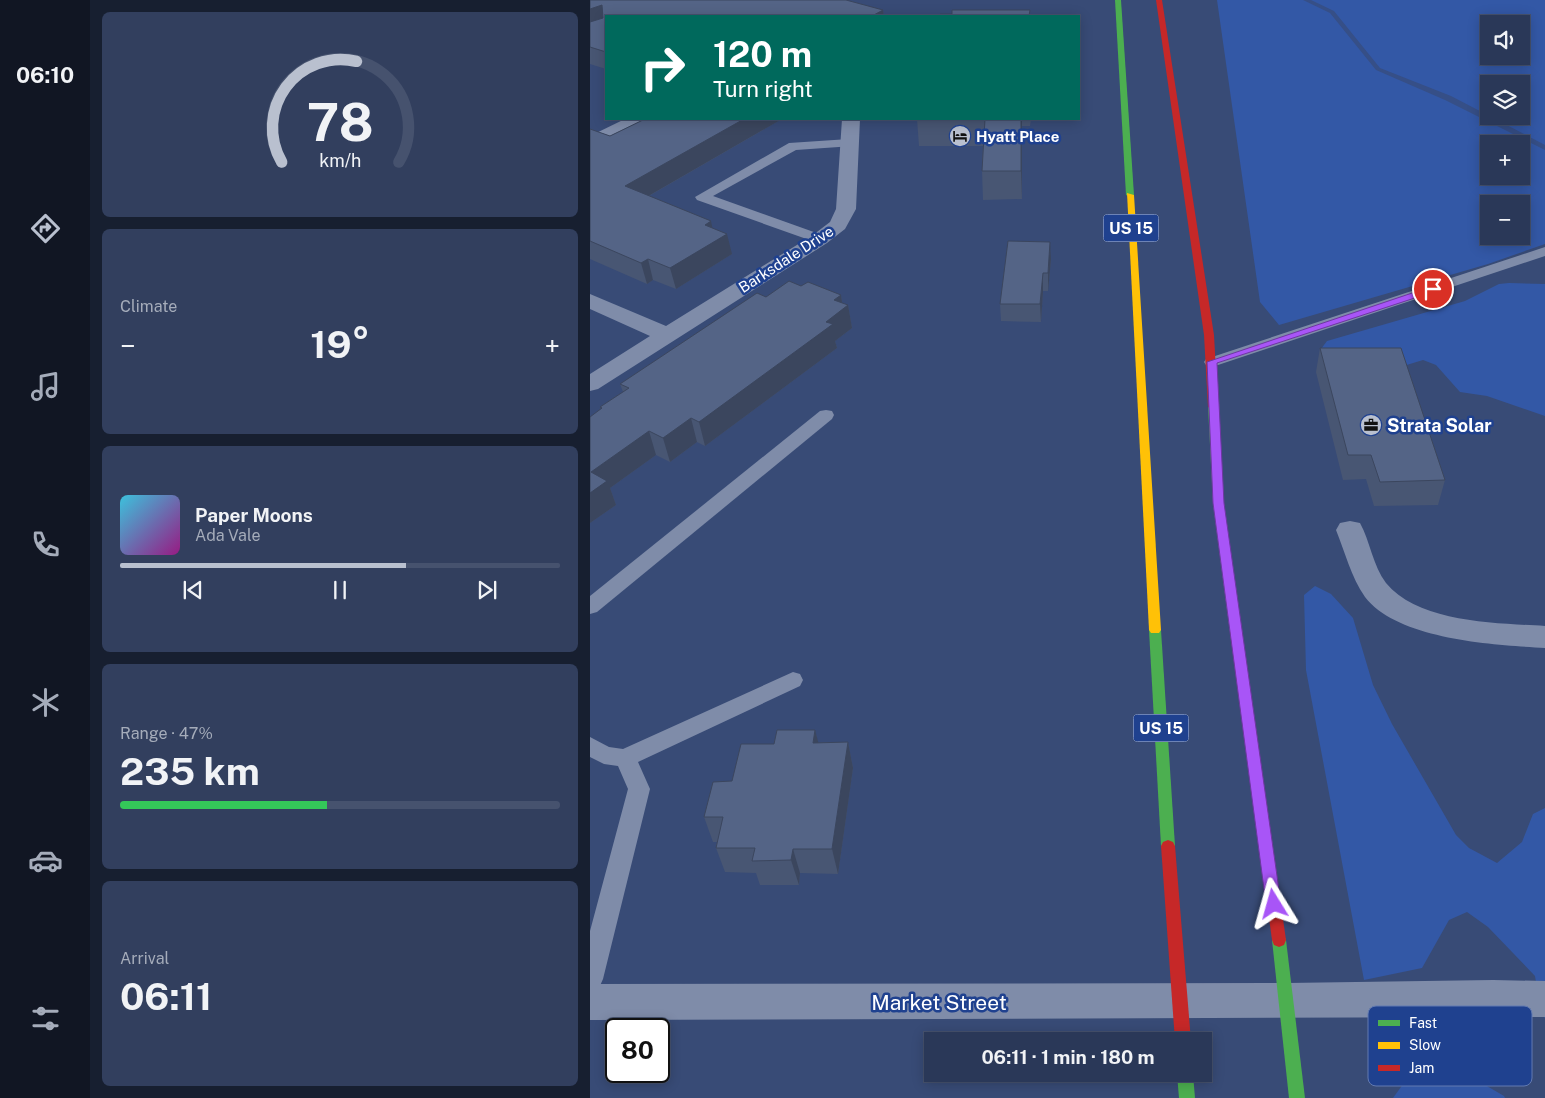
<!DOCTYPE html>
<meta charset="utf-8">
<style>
:root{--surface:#2a3858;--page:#323f5e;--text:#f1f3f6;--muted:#a5acba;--line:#46526e;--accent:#b9c0cf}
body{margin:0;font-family:"Public Sans",sans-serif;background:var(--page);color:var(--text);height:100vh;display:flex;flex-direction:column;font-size:19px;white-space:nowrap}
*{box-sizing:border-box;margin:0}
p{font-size:16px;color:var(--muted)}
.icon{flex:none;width:28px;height:28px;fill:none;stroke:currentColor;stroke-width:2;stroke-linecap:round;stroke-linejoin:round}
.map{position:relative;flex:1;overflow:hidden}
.sheet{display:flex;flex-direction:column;gap:12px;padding:12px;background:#171f30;width:500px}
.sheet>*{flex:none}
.guide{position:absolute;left:15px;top:15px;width:475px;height:105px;border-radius:0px;box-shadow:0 2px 12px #0003,0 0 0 1px var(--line);background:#00695c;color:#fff;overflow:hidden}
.fabs{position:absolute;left:890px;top:15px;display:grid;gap:10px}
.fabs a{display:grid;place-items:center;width:50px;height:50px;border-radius:0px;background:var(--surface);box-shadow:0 2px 12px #0003,0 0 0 1px var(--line);font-size:25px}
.speed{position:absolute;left:15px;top:1018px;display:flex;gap:10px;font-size:25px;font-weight:700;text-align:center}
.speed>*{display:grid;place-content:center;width:65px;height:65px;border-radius:50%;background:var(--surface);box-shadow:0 2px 12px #0003,0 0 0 1px var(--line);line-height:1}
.speed .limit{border:2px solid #111;border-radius:8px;background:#fff;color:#111}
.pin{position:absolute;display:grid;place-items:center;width:42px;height:42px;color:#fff;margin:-21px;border:2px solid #fff;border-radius:50%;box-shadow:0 1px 5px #0007}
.me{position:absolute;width:55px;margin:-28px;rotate:352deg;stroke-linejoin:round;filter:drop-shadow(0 0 4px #0008)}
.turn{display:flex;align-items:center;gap:18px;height:105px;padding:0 25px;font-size:22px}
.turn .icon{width:65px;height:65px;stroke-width:2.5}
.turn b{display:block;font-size:35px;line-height:42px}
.big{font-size:38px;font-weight:700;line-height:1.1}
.sheet .widget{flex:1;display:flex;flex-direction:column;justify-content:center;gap:8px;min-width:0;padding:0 18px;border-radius:8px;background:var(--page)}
.sheet .dial{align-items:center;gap:0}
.dial svg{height:130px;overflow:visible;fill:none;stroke:var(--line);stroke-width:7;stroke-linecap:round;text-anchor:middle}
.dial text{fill:var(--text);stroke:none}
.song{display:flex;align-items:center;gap:15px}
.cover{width:60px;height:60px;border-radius:8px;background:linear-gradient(135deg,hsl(190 70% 55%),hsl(310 70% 35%))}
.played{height:5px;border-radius:2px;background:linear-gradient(90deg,var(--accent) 65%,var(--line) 65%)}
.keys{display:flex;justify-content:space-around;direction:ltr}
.heat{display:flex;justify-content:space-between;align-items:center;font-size:28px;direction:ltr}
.charge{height:8px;border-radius:4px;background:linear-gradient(90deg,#34c759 47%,var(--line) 0)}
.trip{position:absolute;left:334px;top:1032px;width:288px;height:50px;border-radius:0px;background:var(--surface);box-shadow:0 2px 12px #0003,0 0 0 1px var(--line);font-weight:700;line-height:50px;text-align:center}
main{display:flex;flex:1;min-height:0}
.tab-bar{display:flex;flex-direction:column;width:90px;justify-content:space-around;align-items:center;background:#111623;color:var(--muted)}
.tab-bar .icon{width:35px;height:35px}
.tab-bar .selected{color:var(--accent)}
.tab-bar b{font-size:22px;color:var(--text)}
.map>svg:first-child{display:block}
.green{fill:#3358a6;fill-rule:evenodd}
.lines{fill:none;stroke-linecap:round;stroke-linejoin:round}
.stream{fill:#364f87;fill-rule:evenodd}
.lane{fill:#7f8ca9;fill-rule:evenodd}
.street{fill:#7f8ca9;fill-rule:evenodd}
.fast{fill:#4caf50;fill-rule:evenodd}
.slow{fill:#ffc107;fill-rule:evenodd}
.jam{fill:#c62828;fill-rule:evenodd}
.wall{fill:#485673}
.shaded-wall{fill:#3b465e}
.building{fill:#546486;stroke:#3b465e}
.route{fill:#a855f7;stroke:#6d37a1}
.labels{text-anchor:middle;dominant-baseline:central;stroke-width:5;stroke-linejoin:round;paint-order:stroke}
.far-poi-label{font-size:15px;font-weight:bold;fill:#fff;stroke:#1f418f;text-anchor:start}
.far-street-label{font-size:15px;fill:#fff;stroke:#1f418f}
.shield{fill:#1f418f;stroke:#bcc6dd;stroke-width:1}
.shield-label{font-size:16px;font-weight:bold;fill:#fff}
.poi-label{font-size:18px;font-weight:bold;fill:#fff;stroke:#1f418f;text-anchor:start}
.near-street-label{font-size:21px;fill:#fff;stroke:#1f418f}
.key{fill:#1f418f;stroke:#627ab1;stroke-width:1}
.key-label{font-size:14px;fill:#fff}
</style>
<main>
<nav class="tab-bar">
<b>06:10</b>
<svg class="icon selected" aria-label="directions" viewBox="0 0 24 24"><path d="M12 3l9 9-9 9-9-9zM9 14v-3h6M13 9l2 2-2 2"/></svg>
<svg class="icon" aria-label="music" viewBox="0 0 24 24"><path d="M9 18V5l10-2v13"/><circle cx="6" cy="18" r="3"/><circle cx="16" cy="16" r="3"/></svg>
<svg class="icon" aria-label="phone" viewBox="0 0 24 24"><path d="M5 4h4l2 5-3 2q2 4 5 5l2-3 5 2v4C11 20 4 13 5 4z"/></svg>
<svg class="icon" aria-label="climate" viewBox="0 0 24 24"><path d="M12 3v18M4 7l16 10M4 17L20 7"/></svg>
<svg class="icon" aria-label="car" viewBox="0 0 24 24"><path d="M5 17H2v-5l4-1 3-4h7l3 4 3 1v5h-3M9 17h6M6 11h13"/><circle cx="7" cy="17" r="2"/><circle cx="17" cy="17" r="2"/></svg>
<svg class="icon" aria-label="filters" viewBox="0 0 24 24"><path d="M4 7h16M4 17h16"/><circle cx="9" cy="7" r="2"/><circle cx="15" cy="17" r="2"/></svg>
</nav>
<section class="sheet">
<div class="widget dial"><svg viewBox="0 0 100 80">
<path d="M14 69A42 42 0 1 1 86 69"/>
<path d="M14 69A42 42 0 0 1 60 7" stroke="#b9c0cf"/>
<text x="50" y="56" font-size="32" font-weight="700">78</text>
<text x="50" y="72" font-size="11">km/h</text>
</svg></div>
<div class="widget"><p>Climate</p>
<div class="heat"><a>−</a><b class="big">19°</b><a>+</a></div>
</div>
<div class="widget">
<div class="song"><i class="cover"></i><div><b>Paper Moons</b><p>Ada Vale</p></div></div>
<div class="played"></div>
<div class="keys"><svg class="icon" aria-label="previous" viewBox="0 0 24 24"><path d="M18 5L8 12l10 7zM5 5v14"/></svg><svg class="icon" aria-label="pause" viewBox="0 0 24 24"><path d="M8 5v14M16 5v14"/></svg><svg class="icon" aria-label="next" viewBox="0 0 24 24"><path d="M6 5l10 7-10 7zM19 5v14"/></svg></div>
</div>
<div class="widget"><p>Range · 47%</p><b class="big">235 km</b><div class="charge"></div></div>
<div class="widget"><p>Arrival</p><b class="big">06:11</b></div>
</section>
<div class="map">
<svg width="955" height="1098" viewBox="0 0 955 1098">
<rect width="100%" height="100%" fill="#384b76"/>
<g class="green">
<path d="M627,0H955V244L898,264L689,325L670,302ZM899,24H931V56H899ZM899,84H931V116H899ZM899,144H931V176H899ZM899,204H931V236H899Z"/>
<path d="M919,283L955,284V416L897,396L870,392L846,365L833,360L810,367L731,349L737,341L875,301L909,284Z"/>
<path d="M725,586L741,594L763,618L783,685L802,724L866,835L879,848L907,863L932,842L943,814L955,808V1018L951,1014L945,976L898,927L877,912L859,920L832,968L774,980L716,670L714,595Z"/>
<path d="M847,1057L914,1096L915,1098H803L824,1069Z"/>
</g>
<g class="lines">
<path class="stream" d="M713,0H721L744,11L790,68L861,96L955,145V150L855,100L786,70L740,13Z"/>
<g class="lane">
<path d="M259,139L263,140L265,143L263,146L206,150L123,196L235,236L237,239L235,242H225L107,200L105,197L199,143Z"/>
<path d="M955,247V256L628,365H616L614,362L616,359Z"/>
<path d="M236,410L242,411L244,415L242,419L7,612L0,614V596L230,411Z"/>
<path d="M203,672L210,674L213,680L210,686L48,762L60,789L13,979L9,988L0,991V931L38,789L28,766L14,764L0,757V737L19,747L33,749Z"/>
</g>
<g class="street">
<path d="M35,119H57L54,123L0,149V136Z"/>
<path d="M252,119H270L266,209L255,229L237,243L8,389L0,391V374L60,336L0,309V294L76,326L223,235L240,222L246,209Z"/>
<path d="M760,521L770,523C780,541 783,566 796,583C829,623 907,623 955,626V648C905,645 808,640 775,597C761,577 755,552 746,530L750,523Z"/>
<path d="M903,980L955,981V1017L0,1020V984L697,983Z"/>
</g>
<g class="fast">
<path d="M525,0H531L544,195L540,197L536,195Z"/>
<path d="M623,404L628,407L633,503L652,632L650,635H642L640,632L623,503L618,407Z"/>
<path d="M565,625L569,627L571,630L585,846L583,850L578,852L573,850L571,846L559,630L561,627Z"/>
<path d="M689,933L694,935L696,940L715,1098H699L682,940L684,935Z"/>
<path d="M587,1074H603L605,1098H589Z"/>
</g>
<path class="slow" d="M537,193L544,195L571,630L569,633H561L559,630Z"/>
<g class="jam">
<path d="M566,0H572L624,335L628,407L623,410L618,407L614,335Z"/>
<path d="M646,627L650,629L652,632L696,940L694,945L689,947L684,945L682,940L640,632L642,629Z"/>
<path d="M578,840L583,842L585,846L601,1041H585L571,846L573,842Z"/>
</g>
</g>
<g class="wall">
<path d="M0,0L293,10L294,16H16V69L0,64Z"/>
<path d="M55,119H192L59,196L122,228L142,254L86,289L63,280L57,284L0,259V129L20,136Z"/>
<path d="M327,119H441L440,126H432V199L393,200L392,171L393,146H329Z"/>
<path d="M461,259L458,291H453L451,322L411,321L410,304Z"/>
<path d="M211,286L251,295L252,303L258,305L262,328L245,341L247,348L115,446L107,442L80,462L66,455L20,488L26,505L0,523L11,409L10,407L33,392L30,384L176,297Z"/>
<path d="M730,348L855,480L848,505L784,506L776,479L753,480L726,372Z"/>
<path d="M225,730L228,743L258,742L263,768L248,874L210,873L209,885H170L166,873L135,872L126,848L127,842H123L114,817L142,781L184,744Z"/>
</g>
<g class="shaded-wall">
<path d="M12,5L16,19L0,28V9Z"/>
<path d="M293,10L294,16H282Z"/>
<path d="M154,119H192L41,206L35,186Z"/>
<path d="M431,119H432V199L431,171Z"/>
<path d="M121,221L125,241L137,234L142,254L86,289L80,268L115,225Z"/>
<path d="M460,242L461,259L458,291V273Z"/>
<path d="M58,259L63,280L57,284L51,263Z"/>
<path d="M453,273V291L451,322L450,304Z"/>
<path d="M251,295L253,309L258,305L262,328L245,341L247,348L115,446L109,422L236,322L244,300Z"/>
<path d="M101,418L107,442L80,462L73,438Z"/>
<path d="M59,431L66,455L20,488L26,505L0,523V493L1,472Z"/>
<path d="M225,730L232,756L223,743Z"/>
<path d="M258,742L263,768L248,874L242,849Z"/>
<path d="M203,849L210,873L209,885L201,860Z"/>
</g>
<g class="building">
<path d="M0,0H256L293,10L282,16H16V52L0,47V22L13,18L12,5L0,9Z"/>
<path d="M362,10H440L439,16H349L350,14H362Z"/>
<path d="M55,119H154L35,186L121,221L115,225L137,234L80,268L58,259L51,263L0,241V129L20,136Z"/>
<path d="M379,119H431V171H392L395,119Z"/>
<path d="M418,241L460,242L458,273H453L450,304H410Z"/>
<path d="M199,281L211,286L218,282L251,295L244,300L258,305L236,322L243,324L109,422L101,418L73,438L59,431L1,472L17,481L0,493V417L12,408L10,407L39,388L30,384L167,293L176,297Z"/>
<path d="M730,348H811L855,480L790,482L781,455H758Z"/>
<path d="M187,730H225L223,743L258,742L242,849H203L201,860L162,861L165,848H126L133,817H114L123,782L142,781L151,744H184Z"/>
</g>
<path class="route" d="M843,286L847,289L846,291L627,363L634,503L691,904L689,908L684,910L679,908L676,904L623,503L617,362Z"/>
<defs>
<g id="hotel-disc" transform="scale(1.125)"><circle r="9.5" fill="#b9c0cf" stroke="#1f418f"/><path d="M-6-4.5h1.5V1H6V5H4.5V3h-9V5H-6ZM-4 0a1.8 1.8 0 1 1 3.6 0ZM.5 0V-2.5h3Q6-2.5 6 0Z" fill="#111"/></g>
<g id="office-disc" transform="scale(1.125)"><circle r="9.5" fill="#b9c0cf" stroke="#1f418f"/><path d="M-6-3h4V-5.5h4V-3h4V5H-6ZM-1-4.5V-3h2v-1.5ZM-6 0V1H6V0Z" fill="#111"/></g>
</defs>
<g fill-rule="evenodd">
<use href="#hotel-disc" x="370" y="136"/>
<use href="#office-disc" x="781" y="425"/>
</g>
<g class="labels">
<g class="far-poi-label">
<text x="386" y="136">Hyatt Place</text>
</g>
<g class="far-street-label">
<text transform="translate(196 259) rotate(-33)">Barksdale Drive</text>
</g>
<g class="shield">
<rect x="513.5" y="214.5" width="55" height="27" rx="4"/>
<rect x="543.5" y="714.5" width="55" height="27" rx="4"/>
</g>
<g class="shield-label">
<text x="541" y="228">US 15</text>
<text x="571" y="728">US 15</text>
</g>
<g class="poi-label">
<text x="797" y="425">Strata Solar</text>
</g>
<g class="near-street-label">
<text x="349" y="1002">Market Street</text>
</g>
</g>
<rect x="778" y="1006" width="164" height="80" rx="8" class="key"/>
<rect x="788" y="1020" width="22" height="6" fill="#4caf50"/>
<rect x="788" y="1042" width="22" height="7" fill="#ffc107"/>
<rect x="788" y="1065" width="22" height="6" fill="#c62828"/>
<g class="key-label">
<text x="819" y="1028">Fast</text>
<text x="819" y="1050">Slow</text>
<text x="819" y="1073">Jam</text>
</g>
</svg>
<div class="fabs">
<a><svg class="icon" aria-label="sound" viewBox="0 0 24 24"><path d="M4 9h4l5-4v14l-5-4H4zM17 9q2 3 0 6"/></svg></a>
<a><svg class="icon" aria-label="layers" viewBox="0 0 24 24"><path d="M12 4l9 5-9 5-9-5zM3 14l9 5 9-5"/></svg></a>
<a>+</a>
<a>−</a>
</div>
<div class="speed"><div class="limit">80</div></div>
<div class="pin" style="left:843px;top:289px;background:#d93025"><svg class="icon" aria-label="arrive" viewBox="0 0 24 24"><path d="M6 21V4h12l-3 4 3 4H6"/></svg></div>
<svg class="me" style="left:684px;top:904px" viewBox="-20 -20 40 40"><path d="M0-17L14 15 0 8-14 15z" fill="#a855f7" stroke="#fff" stroke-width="4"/></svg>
<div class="trip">06:11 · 1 min · 180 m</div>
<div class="guide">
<div class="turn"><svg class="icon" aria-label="right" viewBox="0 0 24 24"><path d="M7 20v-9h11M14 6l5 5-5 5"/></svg><div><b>120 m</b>Turn right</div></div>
</div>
</div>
</main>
